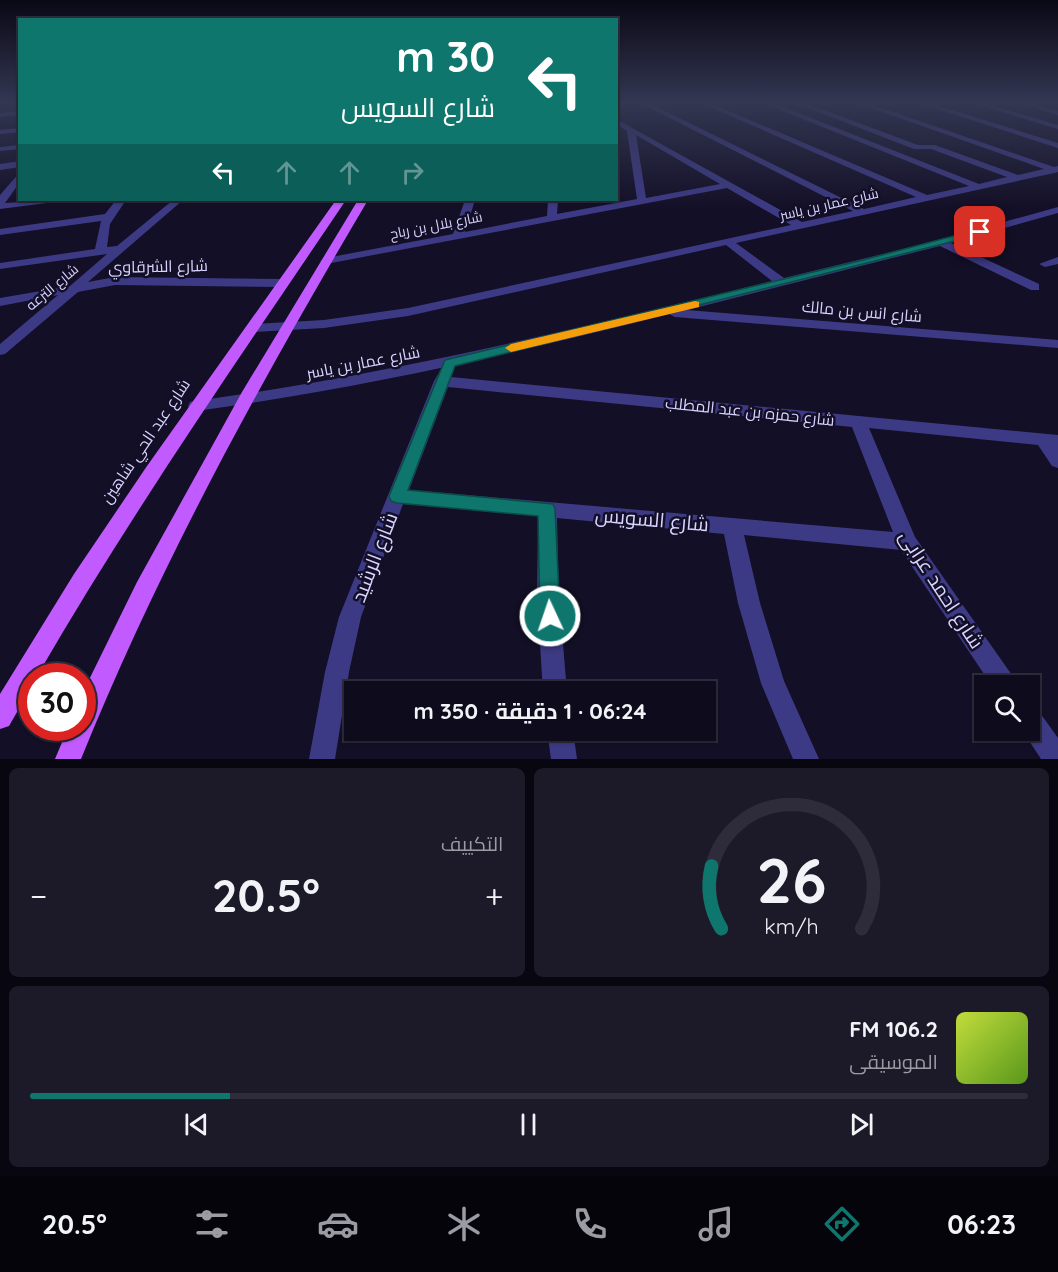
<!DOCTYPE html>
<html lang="ar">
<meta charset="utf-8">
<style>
:root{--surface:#0e0b1c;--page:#1c1929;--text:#f1f3f6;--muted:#9b9ba3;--line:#2e2b3b;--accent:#0f766e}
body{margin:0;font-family:Quicksand,Cairo,sans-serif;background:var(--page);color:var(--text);direction:rtl;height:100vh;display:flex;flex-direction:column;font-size:22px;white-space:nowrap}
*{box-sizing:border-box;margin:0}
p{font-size:20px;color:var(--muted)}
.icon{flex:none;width:33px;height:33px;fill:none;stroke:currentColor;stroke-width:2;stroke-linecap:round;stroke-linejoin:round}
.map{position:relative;height:759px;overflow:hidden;direction:ltr}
.sheet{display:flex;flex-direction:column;gap:9px;padding:9px;background:#08060f;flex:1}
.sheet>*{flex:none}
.banner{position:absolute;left:18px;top:18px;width:600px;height:183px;border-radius:0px;box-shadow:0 2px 4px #0004,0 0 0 2px var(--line);direction:rtl;background:#0f766e;color:#fff;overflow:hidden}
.buttons{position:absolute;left:974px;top:675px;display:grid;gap:12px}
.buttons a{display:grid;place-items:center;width:66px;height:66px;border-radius:0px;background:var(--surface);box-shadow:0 2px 4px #0004,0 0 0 2px var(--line);font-size:30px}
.speed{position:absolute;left:18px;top:663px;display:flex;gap:12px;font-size:30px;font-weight:700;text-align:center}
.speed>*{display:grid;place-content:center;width:78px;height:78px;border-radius:50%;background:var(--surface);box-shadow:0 2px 4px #0004,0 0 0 2px var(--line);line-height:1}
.speed .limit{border:9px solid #d22;background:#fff;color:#111}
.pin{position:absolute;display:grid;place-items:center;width:51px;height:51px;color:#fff;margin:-26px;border-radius:12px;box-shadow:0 3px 9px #0006}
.me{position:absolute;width:66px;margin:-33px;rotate:357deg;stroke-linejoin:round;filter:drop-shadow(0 0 4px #0008)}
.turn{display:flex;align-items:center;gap:21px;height:126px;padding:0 24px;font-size:27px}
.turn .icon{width:78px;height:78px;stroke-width:2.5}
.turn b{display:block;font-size:42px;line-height:51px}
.lanes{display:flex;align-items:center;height:57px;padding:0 24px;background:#0003;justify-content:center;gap:30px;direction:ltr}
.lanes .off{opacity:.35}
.big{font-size:45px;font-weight:700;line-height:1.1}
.sheet .tile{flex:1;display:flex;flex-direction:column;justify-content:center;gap:9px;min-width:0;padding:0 21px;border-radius:9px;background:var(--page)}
.sheet .dial{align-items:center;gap:0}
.dial svg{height:156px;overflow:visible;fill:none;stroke:var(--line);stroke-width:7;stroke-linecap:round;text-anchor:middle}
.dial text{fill:var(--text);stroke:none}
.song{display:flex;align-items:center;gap:18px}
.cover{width:72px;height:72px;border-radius:9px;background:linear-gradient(135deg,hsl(70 70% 55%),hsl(90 70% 35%))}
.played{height:6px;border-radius:3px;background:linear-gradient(90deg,var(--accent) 20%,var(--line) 20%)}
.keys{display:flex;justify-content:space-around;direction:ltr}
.heat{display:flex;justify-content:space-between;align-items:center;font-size:33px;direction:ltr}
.sheet .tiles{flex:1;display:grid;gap:9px;grid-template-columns:1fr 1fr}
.tile:last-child{grid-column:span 2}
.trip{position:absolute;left:344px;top:681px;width:372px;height:60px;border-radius:0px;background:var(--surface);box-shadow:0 2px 4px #0004,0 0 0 2px var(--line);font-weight:700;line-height:60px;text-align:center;direction:rtl}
.dock{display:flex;height:96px;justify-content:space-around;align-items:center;background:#06040b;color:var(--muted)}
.dock .icon{width:42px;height:42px}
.dock .current{color:var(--accent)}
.dock b{font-size:27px;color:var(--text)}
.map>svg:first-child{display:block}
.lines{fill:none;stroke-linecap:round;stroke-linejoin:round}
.minor{fill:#3d3a85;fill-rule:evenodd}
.major{fill:#c25bff;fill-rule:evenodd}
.route{fill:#0f766e;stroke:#0a4d48;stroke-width:1.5}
.slow{fill:#f59e0b}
.labels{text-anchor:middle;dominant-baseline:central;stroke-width:5;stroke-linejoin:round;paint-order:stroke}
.far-street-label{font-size:14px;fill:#d9d4ff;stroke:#130f26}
.street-label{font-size:16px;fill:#d9d4ff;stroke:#130f26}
.near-street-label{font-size:20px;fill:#d9d4ff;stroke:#130f26}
</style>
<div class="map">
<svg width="1058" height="759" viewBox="0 0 1058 759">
<rect width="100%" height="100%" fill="#130f26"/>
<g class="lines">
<g class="minor">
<path d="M640,103H649L864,209L916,197L701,103H710L927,195L969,186L763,103H773L979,184L1007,177L931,149H914L795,103H805L918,145H935L1018,175L1044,169L857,103H867L1054,167L1058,166V172L1054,173L736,243L784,278L928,243L1058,207V213L951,243L1039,284V290H1031L940,246L687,310L1058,340V348L675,317L669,314C513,354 356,389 196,411L190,410L188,406L190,402L196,401C391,374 581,328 772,281L726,245L408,316L324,328L253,332L246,328L253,324L324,320L408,308L791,225L727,188L326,264L320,261L326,258L453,234L465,200H475L465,232L547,216L548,200H558L557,214L637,199L627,131L616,124V119L802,222L853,211ZM636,135L720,184L646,198Z"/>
<path d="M919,103H930L1058,143V148Z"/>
<path d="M973,103H984L1058,125V129Z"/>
<path d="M1021,103H1032L1058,111V115Z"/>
<path d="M20,111V115L0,117V113Z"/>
<path d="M20,128V132L0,134V130Z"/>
<path d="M20,145V149L0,151V147Z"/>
<path d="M20,161V167L0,170V164Z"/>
<path d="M20,172V182L5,203L57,200L55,202L0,209V195Z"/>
<path d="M116,200H126L110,224L107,247L117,246L173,200H183L88,282L115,277L282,279L288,283L282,287L115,285L78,292L5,354L0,355V344L58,295L0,306V298L70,286L107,254L0,269V263L95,249L101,221L0,235V229L105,214Z"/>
<path d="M1058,257V264L1045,267L1039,264Z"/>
<path d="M445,369L450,371L451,377L1058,435V468L1052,466L1038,445L869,428L915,537L1014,678L1018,686H992L901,550L744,535L760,603L784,681L819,759H793L761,683L738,603L724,534L557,518L559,596L567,692H543L537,596L538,516L403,504L361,617L349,672L335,759H309L325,672L339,617L434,381L440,371ZM448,387L852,427L893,532L409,490Z"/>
<path d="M1029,707L1038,710L1058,738V759H1041L1022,730H1029Z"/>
<path d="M547,730H573L577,759H551Z"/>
</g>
<g class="major">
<path d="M336,200H346C240,357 132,512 37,676H32V686L9,726L0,729V694L74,574L147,466Z"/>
<path d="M358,200H368C261,381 160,564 81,759H55L68,728H82V694L137,582L242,392Z"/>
</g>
</g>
<linearGradient id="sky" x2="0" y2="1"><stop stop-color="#0a0815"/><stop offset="0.49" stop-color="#333752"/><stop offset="1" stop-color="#333752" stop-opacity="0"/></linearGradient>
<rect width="1058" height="209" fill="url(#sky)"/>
<path class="route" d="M980,229L985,232L983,234L455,366L408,490L553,504L555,509L560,616L557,623L550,625L543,623L540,616L538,516L397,503L391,501L389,496L445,360L859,261Z"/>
<path class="slow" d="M695,301L699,302V307L511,352L505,348L511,344Z"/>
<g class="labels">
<g class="far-street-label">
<text transform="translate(829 204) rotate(-13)">شارع عمار بن ياسر</text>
<text transform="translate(436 225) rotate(-11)">شارع بلال بن رباح</text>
<text transform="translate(52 287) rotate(-40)">شارع الترعه</text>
</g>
<g class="street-label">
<text transform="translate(158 266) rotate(-1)">شارع الشرقاوي</text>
<text transform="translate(862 311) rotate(5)">شارع انس بن مالك</text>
<text transform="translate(363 362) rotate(-11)">شارع عمار بن ياسر</text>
<text transform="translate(750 411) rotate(6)">شارع حمزه بن عبد المطلب</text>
<text transform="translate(145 441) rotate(-56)">شارع عبد الحي شاهين</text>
</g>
<g class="near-street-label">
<text transform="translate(652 519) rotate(5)">شارع السويس</text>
<text transform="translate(374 557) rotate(-69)">شارع الرشيد</text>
<text transform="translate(942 589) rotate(57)">شارع احمد عرابى</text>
</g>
</g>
</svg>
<div class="buttons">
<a><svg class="icon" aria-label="search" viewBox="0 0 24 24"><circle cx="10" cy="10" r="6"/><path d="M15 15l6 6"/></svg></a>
</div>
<div class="speed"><div class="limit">30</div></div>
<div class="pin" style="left:980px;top:232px;background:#d93025"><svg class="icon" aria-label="arrive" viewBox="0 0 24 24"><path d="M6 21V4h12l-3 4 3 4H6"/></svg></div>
<svg class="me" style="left:550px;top:616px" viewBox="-20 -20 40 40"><circle r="17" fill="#0f766e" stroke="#fff" stroke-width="3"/><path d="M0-11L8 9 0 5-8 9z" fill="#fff"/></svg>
<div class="trip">06:24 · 1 دقيقة · 350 m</div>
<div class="banner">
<div class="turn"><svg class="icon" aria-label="left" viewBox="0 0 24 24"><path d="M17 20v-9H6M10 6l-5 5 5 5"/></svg><div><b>30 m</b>شارع السويس</div></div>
<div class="lanes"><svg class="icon" aria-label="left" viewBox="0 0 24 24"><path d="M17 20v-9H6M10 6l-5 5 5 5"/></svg><svg class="icon off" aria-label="ahead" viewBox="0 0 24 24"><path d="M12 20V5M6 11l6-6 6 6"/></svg><svg class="icon off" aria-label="ahead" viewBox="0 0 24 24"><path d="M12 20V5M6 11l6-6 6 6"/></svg><svg class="icon off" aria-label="right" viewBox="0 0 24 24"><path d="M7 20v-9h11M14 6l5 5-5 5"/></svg></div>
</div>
</div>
<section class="sheet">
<div class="tiles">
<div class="tile dial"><svg viewBox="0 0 100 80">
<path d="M14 69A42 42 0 1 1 86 69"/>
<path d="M14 69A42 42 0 0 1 9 37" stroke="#0f766e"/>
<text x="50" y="56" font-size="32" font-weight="700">26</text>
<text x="50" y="72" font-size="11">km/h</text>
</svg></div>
<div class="tile"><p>التكييف</p>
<div class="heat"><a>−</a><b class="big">20.5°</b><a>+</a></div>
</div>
<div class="tile">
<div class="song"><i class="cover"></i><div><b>106.2 FM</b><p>الموسيقى</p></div></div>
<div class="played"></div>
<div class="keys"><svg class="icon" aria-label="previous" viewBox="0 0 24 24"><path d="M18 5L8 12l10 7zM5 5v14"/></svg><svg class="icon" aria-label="pause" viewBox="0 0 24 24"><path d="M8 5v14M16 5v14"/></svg><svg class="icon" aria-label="next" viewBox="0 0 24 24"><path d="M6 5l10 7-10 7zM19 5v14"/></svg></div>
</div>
</div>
</section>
<nav class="dock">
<b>06:23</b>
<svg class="icon current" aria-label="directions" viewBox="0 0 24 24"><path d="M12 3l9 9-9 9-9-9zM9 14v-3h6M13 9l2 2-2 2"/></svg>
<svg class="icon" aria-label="music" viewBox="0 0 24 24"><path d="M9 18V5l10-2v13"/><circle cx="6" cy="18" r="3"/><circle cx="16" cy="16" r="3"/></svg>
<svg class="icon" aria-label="phone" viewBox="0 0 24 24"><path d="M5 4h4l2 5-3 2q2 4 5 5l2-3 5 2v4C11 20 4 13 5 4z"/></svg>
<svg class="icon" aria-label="climate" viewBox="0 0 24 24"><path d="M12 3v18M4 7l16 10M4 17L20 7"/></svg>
<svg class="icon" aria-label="car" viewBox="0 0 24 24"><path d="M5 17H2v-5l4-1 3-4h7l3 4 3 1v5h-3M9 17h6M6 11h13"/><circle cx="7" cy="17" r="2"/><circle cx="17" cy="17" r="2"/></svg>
<svg class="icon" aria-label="filters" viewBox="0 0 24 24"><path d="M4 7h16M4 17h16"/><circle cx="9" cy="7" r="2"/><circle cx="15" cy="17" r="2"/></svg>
<b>20.5°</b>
</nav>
